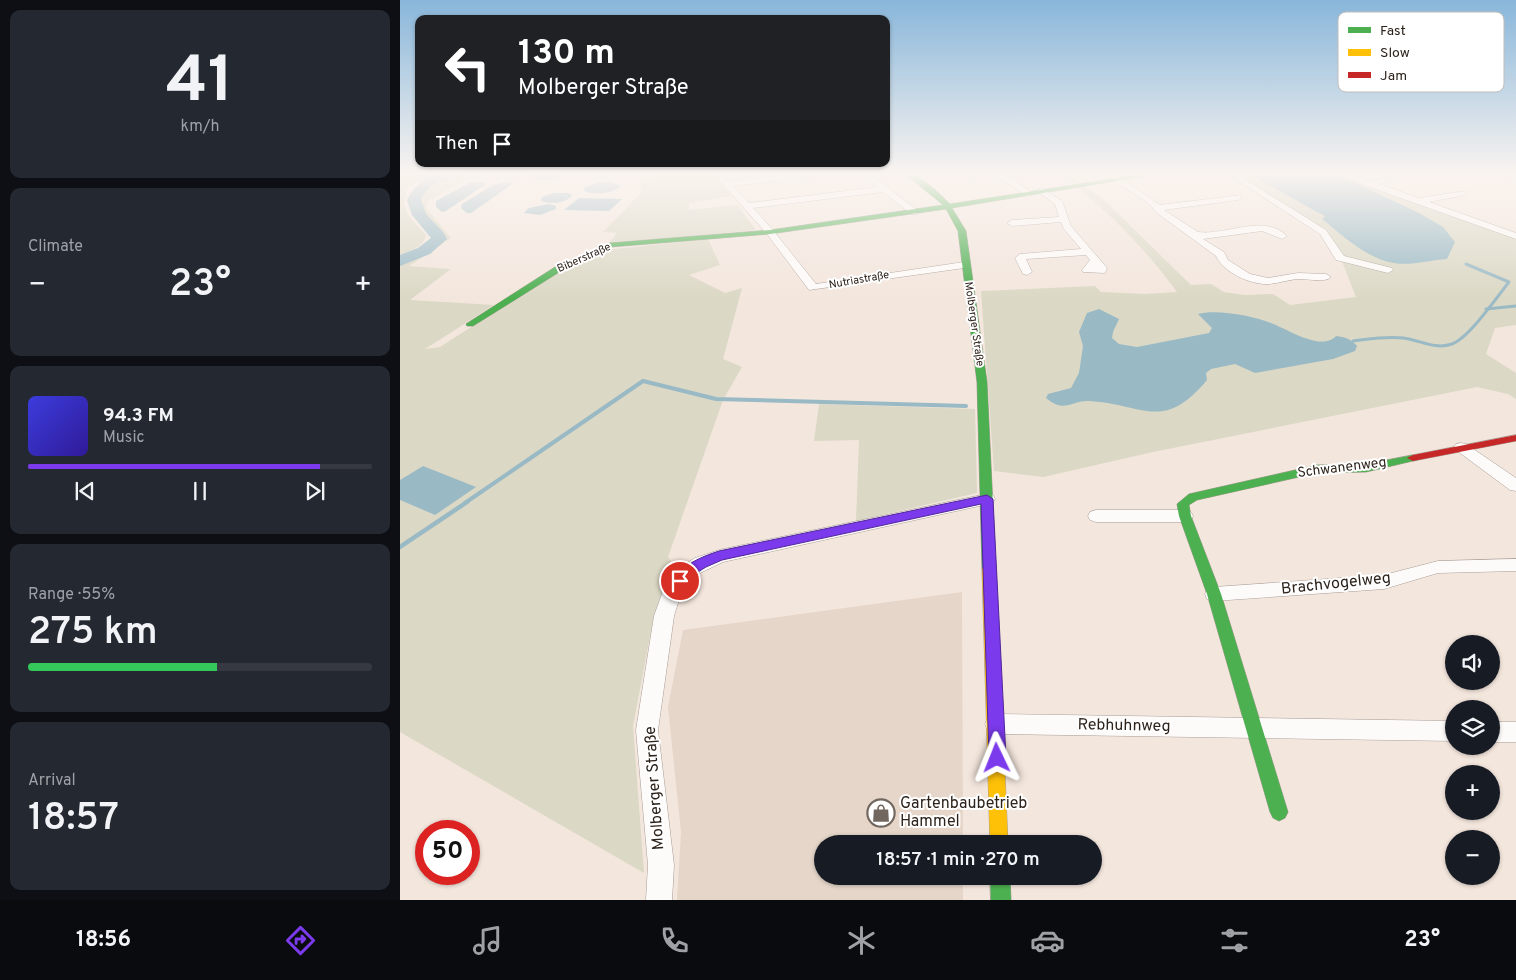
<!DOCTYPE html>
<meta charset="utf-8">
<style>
:root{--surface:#171b24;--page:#242831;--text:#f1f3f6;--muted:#9ea1a6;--line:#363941;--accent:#7c3aed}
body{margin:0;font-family:Overpass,sans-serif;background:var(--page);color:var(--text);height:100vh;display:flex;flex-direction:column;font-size:19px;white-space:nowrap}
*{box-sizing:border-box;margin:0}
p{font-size:16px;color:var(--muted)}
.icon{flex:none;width:28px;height:28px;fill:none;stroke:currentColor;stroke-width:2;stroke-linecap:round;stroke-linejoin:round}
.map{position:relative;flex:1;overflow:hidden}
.details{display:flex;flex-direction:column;gap:10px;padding:10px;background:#0d0f14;width:400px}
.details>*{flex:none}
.top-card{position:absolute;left:15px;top:15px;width:475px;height:152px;border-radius:10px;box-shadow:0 1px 4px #0004;background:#202124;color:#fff;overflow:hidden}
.fabs{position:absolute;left:1045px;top:635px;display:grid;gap:10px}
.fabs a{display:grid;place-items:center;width:55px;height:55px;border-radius:50%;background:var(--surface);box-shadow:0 1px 4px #0004;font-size:25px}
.speed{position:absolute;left:15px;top:820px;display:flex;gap:10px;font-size:25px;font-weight:700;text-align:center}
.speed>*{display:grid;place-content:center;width:65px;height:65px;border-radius:50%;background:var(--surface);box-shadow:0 1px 4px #0004;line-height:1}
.speed .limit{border:8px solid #d22;background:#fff;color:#111}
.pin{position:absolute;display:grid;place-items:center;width:42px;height:42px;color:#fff;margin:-21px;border:2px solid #fff;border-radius:50%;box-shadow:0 1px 5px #0007}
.me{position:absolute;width:55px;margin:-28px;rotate:358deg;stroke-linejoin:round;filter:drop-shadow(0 0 4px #0008)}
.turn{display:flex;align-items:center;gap:18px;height:105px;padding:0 20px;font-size:22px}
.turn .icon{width:65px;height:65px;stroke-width:2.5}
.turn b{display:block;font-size:35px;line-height:42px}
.then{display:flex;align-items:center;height:48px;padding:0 20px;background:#0003;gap:10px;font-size:19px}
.big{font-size:38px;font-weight:600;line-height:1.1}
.details .tile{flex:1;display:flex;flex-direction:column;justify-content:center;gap:8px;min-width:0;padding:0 18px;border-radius:10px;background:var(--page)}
.details .dial{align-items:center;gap:0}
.dial b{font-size:65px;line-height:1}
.song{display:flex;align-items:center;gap:15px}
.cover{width:60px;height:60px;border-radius:8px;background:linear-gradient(135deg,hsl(240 70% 55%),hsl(250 70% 35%))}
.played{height:5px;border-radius:2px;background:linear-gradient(90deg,var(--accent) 85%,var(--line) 85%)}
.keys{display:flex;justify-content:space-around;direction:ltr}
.heat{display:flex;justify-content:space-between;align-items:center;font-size:28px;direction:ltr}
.charge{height:8px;border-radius:4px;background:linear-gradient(90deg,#34c759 55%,var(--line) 0)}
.trip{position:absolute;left:414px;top:835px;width:288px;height:50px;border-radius:25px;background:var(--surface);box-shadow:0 1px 4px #0004;font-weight:600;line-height:50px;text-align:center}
.tab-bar{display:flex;height:80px;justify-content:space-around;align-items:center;background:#090b0e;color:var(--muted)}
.tab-bar .icon{width:35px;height:35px}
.tab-bar .active{color:var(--accent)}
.tab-bar b{font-size:22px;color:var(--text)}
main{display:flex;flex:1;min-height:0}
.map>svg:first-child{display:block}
.commercial{fill:#e5d6c9}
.green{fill:#dbd8c5}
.water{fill:#99b9c5}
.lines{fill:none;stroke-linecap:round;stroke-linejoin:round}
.stream-far2{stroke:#99b9c5;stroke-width:3}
.stream-far1{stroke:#99b9c5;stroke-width:4}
.stream{stroke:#99b9c5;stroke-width:4.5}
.river{fill:#99b9c5;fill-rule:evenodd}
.street-casing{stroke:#a89d96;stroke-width:1}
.fast-casing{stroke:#a89d96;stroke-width:1}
.slow-casing{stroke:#a89d96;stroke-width:1}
.jam-casing{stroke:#a89d96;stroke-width:1}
.street{fill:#fdfbfa;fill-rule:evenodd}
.fast{fill:#4caf50;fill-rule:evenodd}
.slow{fill:#ffc107;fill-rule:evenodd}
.jam{fill:#c62828;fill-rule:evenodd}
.route{fill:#7c3aed;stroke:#51269a}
.labels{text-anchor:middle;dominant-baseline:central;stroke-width:4;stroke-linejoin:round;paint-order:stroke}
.far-street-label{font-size:11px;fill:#2d231b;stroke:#fff}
.street-label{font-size:14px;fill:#2d231b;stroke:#fff}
.near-street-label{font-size:16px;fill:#2d231b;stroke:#fff}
.near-poi-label{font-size:16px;fill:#2d231b;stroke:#fff;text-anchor:start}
.key{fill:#fff;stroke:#c0bdbb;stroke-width:1}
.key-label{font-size:14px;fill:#2d231b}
</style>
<main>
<section class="details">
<div class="tile dial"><b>41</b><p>km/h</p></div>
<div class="tile"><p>Climate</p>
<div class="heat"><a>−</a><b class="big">23°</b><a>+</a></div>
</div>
<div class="tile">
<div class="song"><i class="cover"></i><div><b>94.3 FM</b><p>Music</p></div></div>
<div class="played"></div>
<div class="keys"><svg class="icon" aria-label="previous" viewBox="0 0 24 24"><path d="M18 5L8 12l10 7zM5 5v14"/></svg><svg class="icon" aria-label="pause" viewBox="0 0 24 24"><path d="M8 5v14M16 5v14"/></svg><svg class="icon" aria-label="next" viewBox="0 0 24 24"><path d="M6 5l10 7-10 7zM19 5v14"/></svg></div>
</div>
<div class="tile"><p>Range · 55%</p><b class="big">275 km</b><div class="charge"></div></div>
<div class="tile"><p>Arrival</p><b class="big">18:57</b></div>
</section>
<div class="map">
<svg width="1116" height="900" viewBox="0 0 1116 900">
<rect width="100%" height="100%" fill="#f3e6dd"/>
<path class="commercial" d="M562,592L563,844H422V876H563V900H277L281,832L268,707L283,630Z"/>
<g class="green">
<path d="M0,173H43L22,179L7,188C0,215 10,216 26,235C23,247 11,251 0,255Z"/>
<path d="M77,173L28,201L26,208L51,238L9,266L51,269L10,300L94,305L25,349L40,347L162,269L206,250L308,239L320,265L289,275L325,293L342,288L323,359L342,367L323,400L268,557L278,572L266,588L254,615L233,726L244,873L0,732V500L35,515L23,466L0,480V262L29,251L42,238L19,209L17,200L23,186L55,175Z"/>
<path d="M257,173H312L331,196L289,203V210L337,205L356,230L208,244L217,233L203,232L242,192L239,183L241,180L256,179Z"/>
<path d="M658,173H665L703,199L791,285L811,284L824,292L845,295L873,294L890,305L956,297L941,259L924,232L831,173H848L915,211L925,216L922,219C954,244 982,270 1025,260L1019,213L956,183L927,173H939L1116,238V325L1095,328L1086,354L1116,373V399L1108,394L1077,387L753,452L643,477L594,471L581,291L695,286L701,292L745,294L777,292C744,247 703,205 658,173Z"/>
<path d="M419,404L575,409L577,493L456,521L459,440L414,441Z"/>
</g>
<g class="water">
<path d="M119,173H173L144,181Z"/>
<path d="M848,173H927L956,183L1019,213L1043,227L1055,242L1047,259C1030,260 1010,266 994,263C967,259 942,235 922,219L925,216L915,211Z"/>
<path d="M71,182H84L86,184L46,211L42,212L36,207V201Z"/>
<path d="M107,182L114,183L71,213H67L61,208L62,204L93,185Z"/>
<path d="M200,182H212L221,186C212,194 195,195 184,191L185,187Z"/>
<path d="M154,193H168L172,195C166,204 150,204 141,201L142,197Z"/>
<path d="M179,198L222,199L209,211L164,210Z"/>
<path d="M149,204L156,206V209L140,215L124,213L129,208Z"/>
<path d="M699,309L719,319L713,332L712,338L719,344L737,347L809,333L812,328L798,314C817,309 853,316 871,323C887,329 922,352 936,336C945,337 951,339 957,346L955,351L933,359L855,373L835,364L811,369L806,373L807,380C763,433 744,404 689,401C671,400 665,414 646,398L648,394L671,388L679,373L683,346L679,332L687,313Z"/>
<path d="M23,466L76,487L35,515L0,500V480Z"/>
</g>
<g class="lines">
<g class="stream-far2">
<path d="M1086,309L1116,306"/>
<path d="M953,341C970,339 986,336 1003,338C1020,340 1035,350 1052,344C1069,338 1097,297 1109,282L1066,264"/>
</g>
<path class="stream-far1" d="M65,503L243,381L316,399L566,406"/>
<path class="stream" d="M0,547L67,502"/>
<path class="river" d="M41,173H67L65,176C46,180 30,180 21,200L26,214L43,232L47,239L30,254L0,266V255L18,248L31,238L12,215L7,200C15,185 24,177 41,173Z"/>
<g class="street-casing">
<g id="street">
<path d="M313,173H321L329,181L405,173H428L424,175L333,186L349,203L477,187L460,173H469L517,210V214H511L483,192L353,208L373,230L416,284L564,262L569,265L564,268L409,290L367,234Z"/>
<path d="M572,173H590L567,178L563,176Z"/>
<path d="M596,173H604L634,194L627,196L597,177Z"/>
<path d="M706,173H714L760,205L841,195V199L838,200L764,210L798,232C826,236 864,213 887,236L882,239L862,231L803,239L824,252L828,260L850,274L868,278L898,273L926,274L931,277C925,283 910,279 901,279C890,279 880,283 869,284C851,285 824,273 816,256L757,213C745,195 720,189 706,173Z"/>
<path d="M826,173H835L926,230L944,256L992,268L993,270L988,273L936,260L920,234Z"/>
<path d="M937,173C950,172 962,182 973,181C986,180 998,173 1013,173L979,184L1019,198L1065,191V195L1029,202L1116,233V239L967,186Z"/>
<path d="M1099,173L1116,174V178L1100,175Z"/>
<path d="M641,188L662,201L671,226L707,268L705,273L683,272L682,270L690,260L686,255L626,259L632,272L627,275L623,274L615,258L620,254L681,249L664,229L661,222L612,226L607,223L612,220L659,217L655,204L637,191Z"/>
<path d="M1061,443L1066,444L1116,478V491L1110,490L1056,450L1054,447L1056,444Z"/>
<path d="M587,494L593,495L595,499L593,503L323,562L294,576L281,593L274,616L258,730L274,865L272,900H246L248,865L236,730L254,616L263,591L282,566L295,558L319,550Z"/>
<path d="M696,510H785L791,512L793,516L791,520L785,522H696L690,520L688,516L690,512Z"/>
<path d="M1116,559V571L1038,573L984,589L814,601L807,599L805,594L807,589L814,587L984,575L1038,561Z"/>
<path d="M596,714L1054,721V741L596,734L588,731L585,724L588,717Z"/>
<rect x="1091" y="722" width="25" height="20"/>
</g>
</g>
<g class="fast-casing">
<g id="fast">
<path d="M504,173C518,172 540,194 550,204L750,173H763L552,208L566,231L587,382L596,569L594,572L589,574L584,572L582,569L577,382L558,231L546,209L370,234L211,247L161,271L73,326H67L66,324L155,267L210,243L370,230L543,205Z"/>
<path d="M1013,455L1019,458L1017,460L966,472L917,473L797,500L789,505L791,516L821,594L888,812L885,818L879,821L873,818L870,812L807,594L779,516L777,504L789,494L917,465L966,464Z"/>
<path d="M590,876H610L611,900H591Z"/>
</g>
</g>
<g class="slow-casing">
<path id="slow" d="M589,564L594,566L596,569L608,844H590L582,569L584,566Z"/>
</g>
<g class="jam-casing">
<path id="jam" d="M1116,435V441L1013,461L1007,458L1013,455Z"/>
</g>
<use href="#street" class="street"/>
<use href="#fast" class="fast"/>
<use href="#slow" class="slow"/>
<use href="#jam" class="jam"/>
</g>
<linearGradient id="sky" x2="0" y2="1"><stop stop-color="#88b6da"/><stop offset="0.58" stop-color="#faf4f0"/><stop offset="1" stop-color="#faf4f0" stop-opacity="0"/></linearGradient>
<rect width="1116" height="299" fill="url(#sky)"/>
<path class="route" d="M587,495L593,499L606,758L603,764L597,766L591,764L589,758L581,504L322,560L306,567L293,575L285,585L280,586L275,585L273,581C283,564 301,557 319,551Z"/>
<defs>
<g id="shop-ring" transform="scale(1.4375)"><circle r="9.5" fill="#fff" stroke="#72675f" stroke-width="1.5"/><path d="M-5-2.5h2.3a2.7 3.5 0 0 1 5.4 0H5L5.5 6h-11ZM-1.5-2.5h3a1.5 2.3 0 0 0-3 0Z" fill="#72675f"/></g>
</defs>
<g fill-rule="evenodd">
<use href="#shop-ring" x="481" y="813"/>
</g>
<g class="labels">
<g class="far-street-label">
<text transform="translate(184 258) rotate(-24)">Biberstraße</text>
<text transform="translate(459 280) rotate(-10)">Nutriastraße</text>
<text transform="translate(574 324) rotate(82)">Molberger Straße</text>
</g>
<g class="street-label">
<text transform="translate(942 468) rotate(-7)">Schwanenweg</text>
</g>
<g class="near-street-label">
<text transform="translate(936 584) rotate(-6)">Brachvogelweg</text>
<text transform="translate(724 726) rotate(1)">Rebhuhnweg</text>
<text transform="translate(255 788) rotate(-94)">Molberger Straße</text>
</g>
<g class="near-poi-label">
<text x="500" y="804">Gartenbaubetrieb<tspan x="500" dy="18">Hammel</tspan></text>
</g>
</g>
<rect x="938" y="12" width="166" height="80" rx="8" class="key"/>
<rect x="948" y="27" width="23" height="6" fill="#4caf50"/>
<rect x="948" y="49" width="23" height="7" fill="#ffc107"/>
<rect x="948" y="72" width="23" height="6" fill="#c62828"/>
<g class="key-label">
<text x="980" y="35">Fast</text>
<text x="980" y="57">Slow</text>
<text x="980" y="80">Jam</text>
</g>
</svg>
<div class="fabs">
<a><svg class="icon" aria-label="sound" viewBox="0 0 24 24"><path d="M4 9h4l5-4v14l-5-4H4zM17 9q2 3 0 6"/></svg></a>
<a><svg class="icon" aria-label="layers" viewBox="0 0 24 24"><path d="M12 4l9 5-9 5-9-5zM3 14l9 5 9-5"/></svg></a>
<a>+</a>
<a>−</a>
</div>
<div class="speed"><div class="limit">50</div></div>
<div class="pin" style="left:280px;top:581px;background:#d93025"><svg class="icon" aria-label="arrive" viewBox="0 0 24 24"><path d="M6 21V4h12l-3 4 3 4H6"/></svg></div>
<svg class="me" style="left:597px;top:758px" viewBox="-20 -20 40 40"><path d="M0-17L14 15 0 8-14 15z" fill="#7c3aed" stroke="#fff" stroke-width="4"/></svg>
<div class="trip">18:57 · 1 min · 270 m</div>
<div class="top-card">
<div class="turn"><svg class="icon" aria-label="left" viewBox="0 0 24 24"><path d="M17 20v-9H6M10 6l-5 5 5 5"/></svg><div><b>130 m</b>Molberger Straße</div></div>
<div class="then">Then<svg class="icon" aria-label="arrive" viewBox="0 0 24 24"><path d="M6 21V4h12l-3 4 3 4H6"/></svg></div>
</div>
</div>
</main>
<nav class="tab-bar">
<b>18:56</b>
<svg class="icon active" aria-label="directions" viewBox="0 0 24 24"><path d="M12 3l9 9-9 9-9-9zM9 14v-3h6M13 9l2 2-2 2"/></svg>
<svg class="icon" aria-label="music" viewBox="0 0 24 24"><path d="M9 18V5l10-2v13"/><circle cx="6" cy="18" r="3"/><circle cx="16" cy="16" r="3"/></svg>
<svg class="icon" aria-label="phone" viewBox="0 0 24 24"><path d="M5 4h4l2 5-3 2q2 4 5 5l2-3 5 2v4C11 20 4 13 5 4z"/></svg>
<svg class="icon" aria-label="climate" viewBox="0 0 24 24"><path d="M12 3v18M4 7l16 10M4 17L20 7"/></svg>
<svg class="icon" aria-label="car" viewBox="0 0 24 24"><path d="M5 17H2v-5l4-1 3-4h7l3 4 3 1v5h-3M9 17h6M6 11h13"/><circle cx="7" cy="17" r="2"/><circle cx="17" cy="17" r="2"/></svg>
<svg class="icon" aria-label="filters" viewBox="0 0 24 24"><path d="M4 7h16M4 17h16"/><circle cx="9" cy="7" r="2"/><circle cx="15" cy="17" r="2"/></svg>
<b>23°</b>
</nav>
